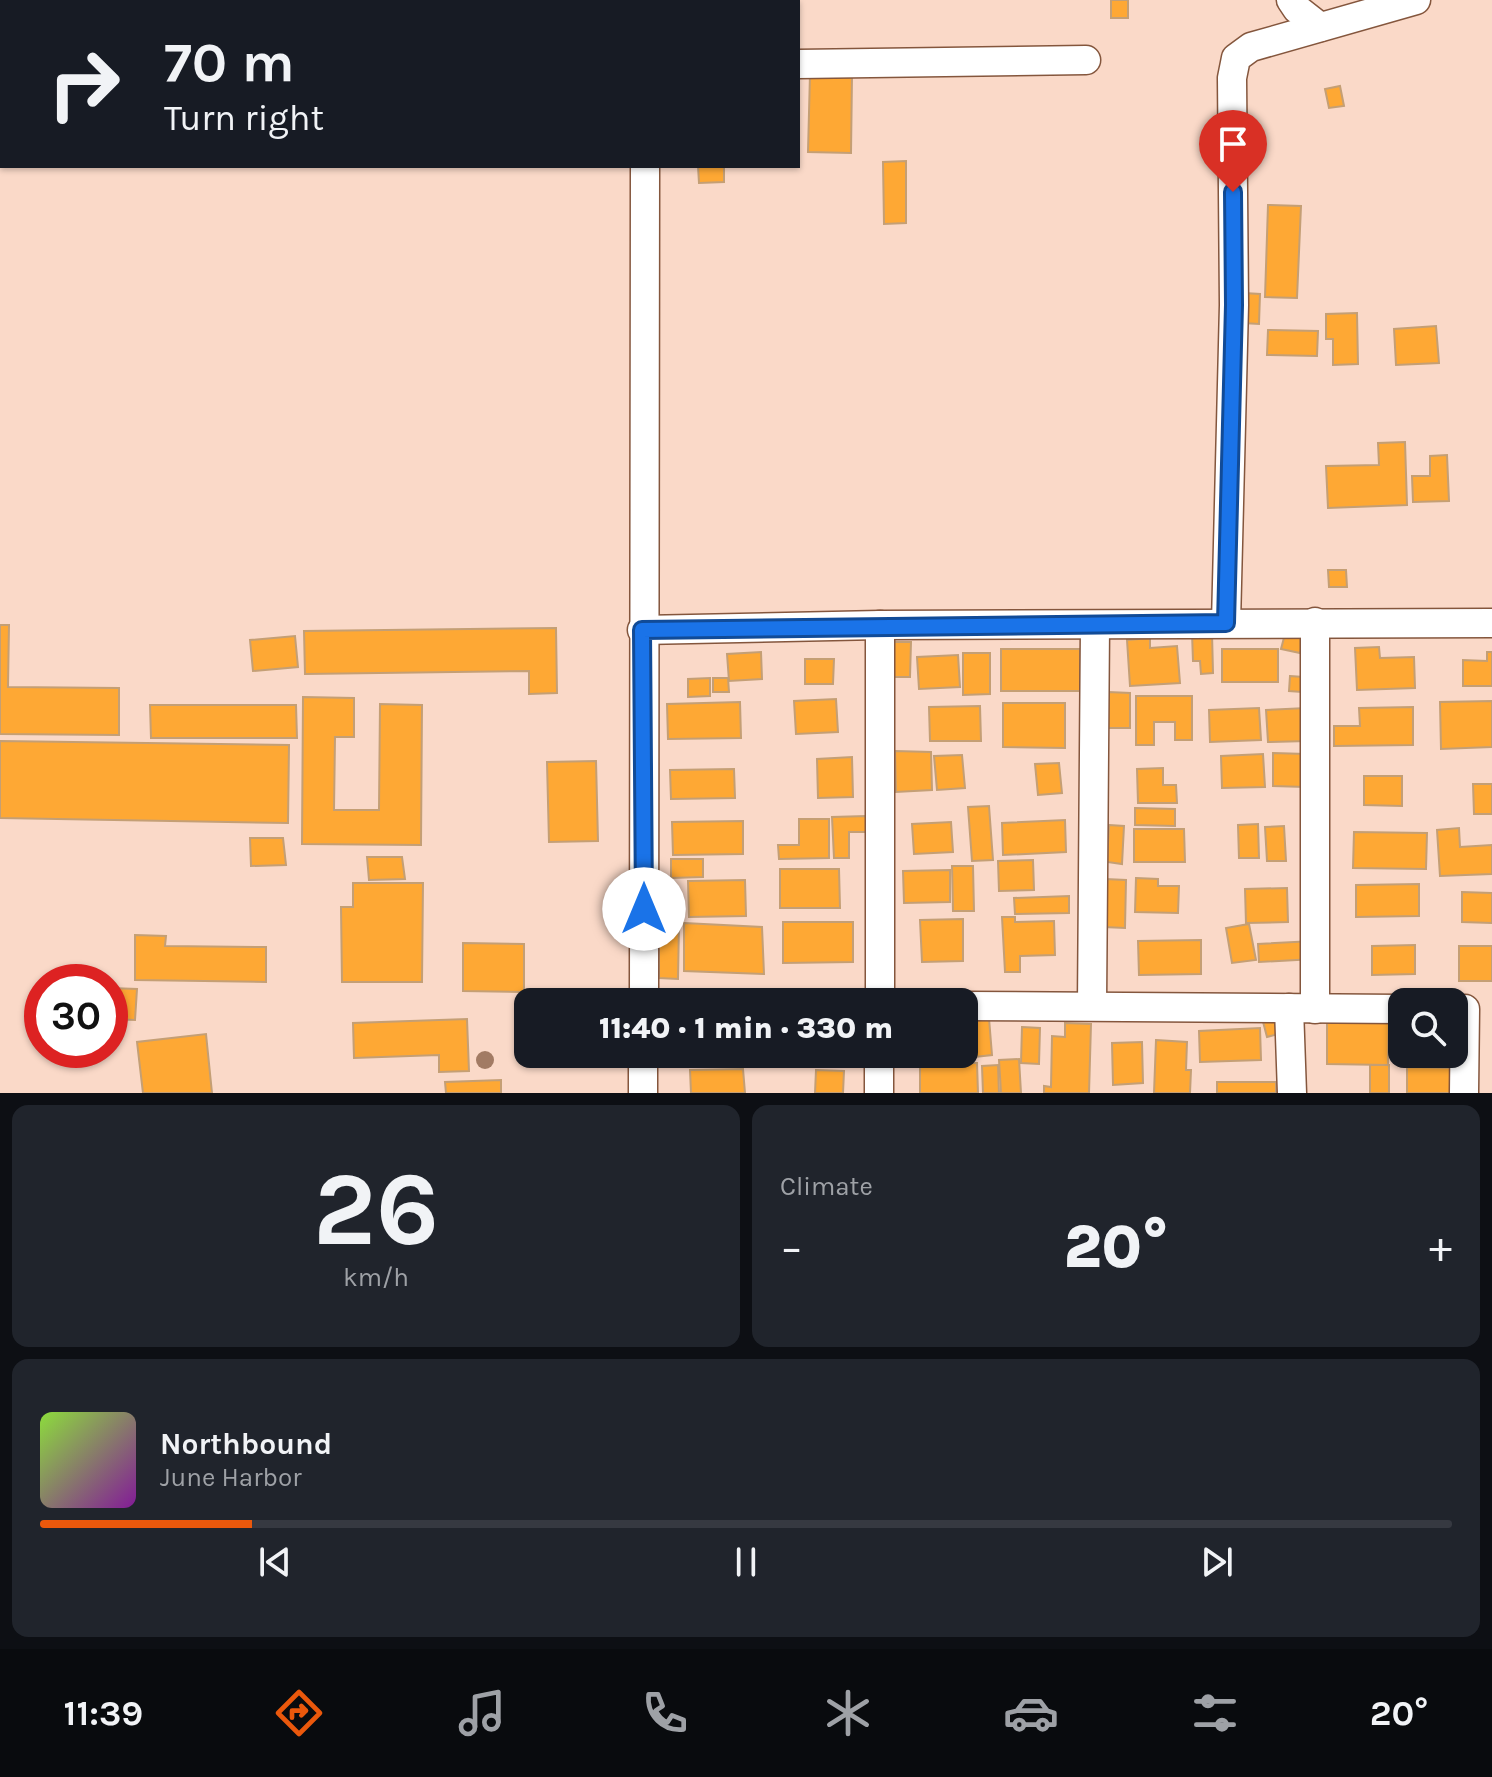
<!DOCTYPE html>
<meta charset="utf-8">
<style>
:root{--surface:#171b24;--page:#20242c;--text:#f1f3f6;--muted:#9ea1a6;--line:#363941;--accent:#ea580c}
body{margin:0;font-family:Karla,sans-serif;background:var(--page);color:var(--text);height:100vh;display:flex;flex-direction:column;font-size:30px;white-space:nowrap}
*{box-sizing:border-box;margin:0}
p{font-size:26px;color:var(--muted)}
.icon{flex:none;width:44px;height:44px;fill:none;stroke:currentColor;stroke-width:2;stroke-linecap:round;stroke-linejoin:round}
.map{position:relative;height:1093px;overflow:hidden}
.side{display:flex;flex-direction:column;gap:12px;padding:12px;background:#0d0f14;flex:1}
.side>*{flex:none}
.top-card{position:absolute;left:0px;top:0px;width:800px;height:168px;box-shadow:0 2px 6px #0004;background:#171b24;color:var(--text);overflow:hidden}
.tools{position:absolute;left:1388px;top:988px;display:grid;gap:16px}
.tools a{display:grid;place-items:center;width:80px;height:80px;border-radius:16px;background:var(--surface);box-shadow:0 2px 6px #0004;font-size:40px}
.speed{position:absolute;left:24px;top:964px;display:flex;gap:16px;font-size:40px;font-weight:700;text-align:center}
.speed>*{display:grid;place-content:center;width:104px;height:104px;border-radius:50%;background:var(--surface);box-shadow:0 2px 6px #0004;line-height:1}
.speed .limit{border:12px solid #d22;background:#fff;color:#111}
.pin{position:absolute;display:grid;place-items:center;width:68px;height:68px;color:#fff;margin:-82px -34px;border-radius:50% 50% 50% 0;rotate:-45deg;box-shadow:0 0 8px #0007}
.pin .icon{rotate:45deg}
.me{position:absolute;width:88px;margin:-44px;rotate:0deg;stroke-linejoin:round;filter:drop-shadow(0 0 6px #0008)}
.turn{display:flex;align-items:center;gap:28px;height:168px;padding:0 32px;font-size:36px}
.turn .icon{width:104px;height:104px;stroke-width:2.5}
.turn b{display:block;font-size:56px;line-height:68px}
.big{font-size:60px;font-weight:800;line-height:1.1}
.side .tile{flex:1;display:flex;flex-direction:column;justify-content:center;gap:12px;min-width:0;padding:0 28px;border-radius:16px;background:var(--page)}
.side .dial{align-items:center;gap:0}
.dial b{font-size:104px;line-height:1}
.song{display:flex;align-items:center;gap:24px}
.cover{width:96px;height:96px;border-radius:12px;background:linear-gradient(135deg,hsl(90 70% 55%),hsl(290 70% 35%))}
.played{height:8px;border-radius:4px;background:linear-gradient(90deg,var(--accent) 15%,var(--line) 15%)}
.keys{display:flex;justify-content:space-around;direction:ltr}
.heat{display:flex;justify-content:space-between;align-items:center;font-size:44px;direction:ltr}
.side .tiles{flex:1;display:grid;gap:12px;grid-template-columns:1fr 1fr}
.tile:last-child{grid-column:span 2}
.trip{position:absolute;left:514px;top:988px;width:464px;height:80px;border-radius:16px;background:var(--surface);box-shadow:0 2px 6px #0004;font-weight:800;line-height:80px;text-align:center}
.dock{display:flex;height:128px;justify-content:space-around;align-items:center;background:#090b0e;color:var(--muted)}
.dock .icon{width:56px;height:56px}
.dock .current{color:var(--accent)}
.dock b{font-size:36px;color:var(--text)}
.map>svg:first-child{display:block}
.building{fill:#fea834;stroke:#c49f75;stroke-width:2}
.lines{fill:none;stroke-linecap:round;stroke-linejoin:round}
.minor-casing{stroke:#84563d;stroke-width:31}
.minor{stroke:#fff;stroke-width:28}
.tree{fill:#a27b64}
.route-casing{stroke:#114b97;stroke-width:20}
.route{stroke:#1a73e8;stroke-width:14}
</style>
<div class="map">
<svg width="1492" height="1093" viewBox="0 0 1492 1093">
<rect width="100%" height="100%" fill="#fad9c8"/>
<g class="building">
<rect x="1111" y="0" width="17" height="18"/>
<path d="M810,74L852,76L851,153L808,152Z"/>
<path d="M1340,86L1344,106L1329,108L1325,89Z"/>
<path d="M906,161V223L884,224L883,162Z"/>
<path d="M698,166H724V182L699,183Z"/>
<path d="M1268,205L1301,206L1297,298L1265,297Z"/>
<path d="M1244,293L1260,294L1259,324L1243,323Z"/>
<path d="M1357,313L1358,364L1333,365V339H1326V314Z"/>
<path d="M1436,326L1439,363L1396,365L1394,329Z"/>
<path d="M1268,330L1318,331L1317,356L1267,355Z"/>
<path d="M1405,442L1407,505L1328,508L1326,466L1379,465L1378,443Z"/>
<path d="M1447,455L1449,501L1413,502L1412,476H1430V456Z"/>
<path d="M1328,570H1346L1347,587H1329Z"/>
<path d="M0,625H9L8,687L119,688V735L0,734Z"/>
<path d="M556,628L557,693L529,694V671L305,674L304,631Z"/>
<path d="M1286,630L1305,634L1300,653L1281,649Z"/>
<path d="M1192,633H1212L1213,673L1201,674L1200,661H1193Z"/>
<path d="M295,636L298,667L253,671L250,640Z"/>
<path d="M1150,638V648L1177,646L1180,683L1130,686L1127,640Z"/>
<path d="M888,642H911L910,677H888Z"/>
<path d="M1379,647L1380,658L1414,657L1415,688L1357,690L1355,648Z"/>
<rect x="1001" y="649" width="79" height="42"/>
<rect x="1222" y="649" width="56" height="33"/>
<path d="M761,652L762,679L729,681L727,654Z"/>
<path d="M1487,652H1492V686H1463V660L1487,661Z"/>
<path d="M963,653H990V694L963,695Z"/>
<path d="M958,655L960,687L919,689L917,657Z"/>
<path d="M805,659H834L833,684H805Z"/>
<path d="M1290,676L1303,677L1302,692L1289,691Z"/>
<path d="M710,678V696L688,697V679Z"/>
<path d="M713,678H728L729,692H713Z"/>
<path d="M1108,692L1130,693V728H1108Z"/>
<path d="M1136,696H1192V740H1175V722H1154V745H1136Z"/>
<path d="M303,697L354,698V737H335L334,810H379L380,704L422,705L421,845L302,844Z"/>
<path d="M836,699L838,732L796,734L794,701Z"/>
<path d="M1492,701V747L1441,749L1440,702Z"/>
<path d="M740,702L741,738L668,739L667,704Z"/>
<path d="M1003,703H1065V748L1003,747Z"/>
<path d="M150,705H296L297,738H151Z"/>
<path d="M980,706L981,741H930L929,707Z"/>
<path d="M1413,707V745L1334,746V726H1360L1359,708Z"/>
<path d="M1259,708L1261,740L1210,742L1209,710Z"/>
<path d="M1306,708L1307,741L1268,742L1266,710Z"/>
<path d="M0,741L289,745L288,823L0,818Z"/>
<path d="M895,751L931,752L932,790L896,792Z"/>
<path d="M1273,753L1306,754L1305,787L1273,786Z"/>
<path d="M1263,754L1265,787L1222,788L1221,756Z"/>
<path d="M962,755L965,788L937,790L934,756Z"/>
<path d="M852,757L853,797L818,798L817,759Z"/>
<path d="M596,761L598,841L549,842L547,762Z"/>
<path d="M1059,763L1062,793L1038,795L1035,764Z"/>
<path d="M1163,768V785H1176L1177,803H1138L1137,769Z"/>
<path d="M734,769L735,798L671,799L670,770Z"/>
<path d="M1364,776H1402V806L1364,805Z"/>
<path d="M1473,784H1492V814H1474Z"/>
<path d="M989,806L993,860L972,861L968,807Z"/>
<path d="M1135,808L1175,809V826L1135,825Z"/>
<path d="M866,816V832H849V858H834L832,817Z"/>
<path d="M799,819H829V858L779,859L778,845H799Z"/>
<path d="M1065,820L1066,852L1003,855L1002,823Z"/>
<path d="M743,821V854L673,855L672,822Z"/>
<path d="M951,822L953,852L914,854L912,824Z"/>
<path d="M1258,824L1259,858H1239L1238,825Z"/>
<path d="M1109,825L1124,826L1122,864L1107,862Z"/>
<path d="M1284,826L1286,861H1267L1265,827Z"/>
<path d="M1459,828L1460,847L1492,845V874L1440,876L1437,830Z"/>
<path d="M1134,829H1184L1185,862H1134Z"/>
<path d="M1354,832L1427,833L1426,869L1353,868Z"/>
<path d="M250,838H283L286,865L251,866Z"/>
<path d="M367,857H402L405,879L369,880Z"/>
<path d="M671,859H703V877L671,878Z"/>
<path d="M1033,860L1034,890L999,891L998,861Z"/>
<path d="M952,866H973L974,911H953Z"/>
<path d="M780,869H839L840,908H780Z"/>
<path d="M950,870V902L904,903L903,871Z"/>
<path d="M1136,878L1158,879V886H1179L1178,913L1135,912Z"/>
<path d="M1105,879L1126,880L1125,928L1104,927Z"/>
<path d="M745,880L746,916L689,917L688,881Z"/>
<path d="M353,883H423L422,982H342L341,907H353Z"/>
<path d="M1419,884V916L1356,917V885Z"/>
<path d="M1287,888L1288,922L1246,923L1245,889Z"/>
<path d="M1462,892L1492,893V923L1462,922Z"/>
<path d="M1069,896V913L1015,914L1014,898Z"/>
<path d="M1002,917H1015V922L1054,921L1055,955L1020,956V972H1005Z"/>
<path d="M963,919V961L922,962L920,920Z"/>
<path d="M659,922L679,923L678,979L659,978Z"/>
<path d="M783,922H853V962L783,963Z"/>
<path d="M684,923L762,927L764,974L684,971Z"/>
<path d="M1249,924L1256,960L1232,963L1226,928Z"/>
<path d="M135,935L166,936L165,946L266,947V982L135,980Z"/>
<path d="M1201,940V974L1139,975L1138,941Z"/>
<path d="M1313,941L1314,959L1259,962L1258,944Z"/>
<path d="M463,943L524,944V992L463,991Z"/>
<path d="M1415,945V974L1372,975V946Z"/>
<rect x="1459" y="946" width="33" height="35"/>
<path d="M110,988L137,989L135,1020L110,1019Z"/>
<path d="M988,1006L992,1055L957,1059V1054H964V1009Z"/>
<path d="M1279,1013L1285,1032L1267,1037L1262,1018Z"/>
<path d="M467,1019L469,1071L439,1072V1055L354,1058L353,1023Z"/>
<path d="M1327,1021L1389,1022L1388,1065L1327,1064Z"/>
<path d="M1065,1023L1091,1024L1089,1093H1044V1086L1051,1087L1052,1036L1065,1037Z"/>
<path d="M1022,1027L1040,1028L1039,1064L1021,1063Z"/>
<path d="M1260,1028L1261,1060L1200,1062L1199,1031Z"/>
<path d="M206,1034L212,1093H143L137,1042Z"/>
<path d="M1156,1040L1187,1042L1186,1070H1191L1190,1093H1154Z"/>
<path d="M1142,1042L1143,1083L1113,1085L1112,1043Z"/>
<rect x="658" y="1054" width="23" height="12"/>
<path d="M1402,1054H1454L1460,1062H1402Z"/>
<path d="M1019,1059L1021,1093H1001L999,1060Z"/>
<path d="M920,1063H977L978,1093H920Z"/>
<path d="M998,1065L999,1093H983L982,1066Z"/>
<rect x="1370" y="1065" width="19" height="28"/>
<path d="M1407,1067L1463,1068L1462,1093H1407Z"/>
<path d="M743,1069L745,1093H691L690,1070Z"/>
<path d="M816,1070L844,1071L843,1093H815Z"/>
<path d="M501,1080V1093H446L445,1082Z"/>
<rect x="1217" y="1082" width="59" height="11"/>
</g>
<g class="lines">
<g class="minor-casing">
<g id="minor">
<path d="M1291,0L1297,9L1320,27"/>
<path d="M646,2V0"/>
<path d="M798,64L1086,60"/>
<path d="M1226,623L1234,305L1232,78L1236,58L1251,47L1416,0"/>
<path d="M880,625V1002"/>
<path d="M642,630L880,625L1492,623"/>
<path d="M644,1002L645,166"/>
<path d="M1092,1005L1095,626"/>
<path d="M964,1006L1402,1009"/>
<path d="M1289,1008L1292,1093"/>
<path d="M1315,1009V622"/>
<path d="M643,1093V1054"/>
<path d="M879,1093V1054"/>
<path d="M1464,1093L1465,1009"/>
</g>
</g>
<use href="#minor" class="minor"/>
</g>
<circle class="tree" cx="485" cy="1060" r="9"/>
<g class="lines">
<g class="route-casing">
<path id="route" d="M644,909L642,630L1226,623L1234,305L1233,192"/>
</g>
<use href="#route" class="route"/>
</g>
</svg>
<div class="tools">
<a><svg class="icon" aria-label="search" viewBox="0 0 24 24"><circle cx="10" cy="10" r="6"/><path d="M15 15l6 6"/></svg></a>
</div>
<div class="speed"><div class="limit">30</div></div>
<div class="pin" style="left:1233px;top:192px;background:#d93025"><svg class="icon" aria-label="arrive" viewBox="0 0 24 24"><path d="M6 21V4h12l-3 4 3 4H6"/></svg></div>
<svg class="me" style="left:644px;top:909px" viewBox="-20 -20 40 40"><circle r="19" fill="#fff"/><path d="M0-13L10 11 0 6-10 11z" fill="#1a73e8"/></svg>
<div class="trip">11:40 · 1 min · 330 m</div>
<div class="top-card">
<div class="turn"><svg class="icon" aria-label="right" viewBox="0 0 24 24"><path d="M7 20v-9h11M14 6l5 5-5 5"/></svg><div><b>70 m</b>Turn right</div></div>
</div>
</div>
<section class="side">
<div class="tiles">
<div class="tile dial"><b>26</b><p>km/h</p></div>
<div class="tile"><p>Climate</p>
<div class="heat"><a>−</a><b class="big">20°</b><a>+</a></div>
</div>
<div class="tile">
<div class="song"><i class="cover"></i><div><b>Northbound</b><p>June Harbor</p></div></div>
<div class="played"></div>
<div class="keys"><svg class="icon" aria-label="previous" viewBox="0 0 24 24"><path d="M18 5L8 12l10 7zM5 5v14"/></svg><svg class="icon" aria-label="pause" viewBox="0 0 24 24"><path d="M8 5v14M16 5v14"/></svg><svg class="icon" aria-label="next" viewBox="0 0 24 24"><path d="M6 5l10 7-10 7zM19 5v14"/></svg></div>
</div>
</div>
</section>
<nav class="dock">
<b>11:39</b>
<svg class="icon current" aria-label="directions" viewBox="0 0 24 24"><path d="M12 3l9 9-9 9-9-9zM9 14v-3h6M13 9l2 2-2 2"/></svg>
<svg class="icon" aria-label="music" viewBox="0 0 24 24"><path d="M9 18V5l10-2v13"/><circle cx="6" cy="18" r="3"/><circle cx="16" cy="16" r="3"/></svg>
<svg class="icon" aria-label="phone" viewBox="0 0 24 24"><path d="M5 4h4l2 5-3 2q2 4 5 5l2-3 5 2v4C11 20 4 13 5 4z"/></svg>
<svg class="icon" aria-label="climate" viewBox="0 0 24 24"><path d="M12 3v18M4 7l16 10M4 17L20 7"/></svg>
<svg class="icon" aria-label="car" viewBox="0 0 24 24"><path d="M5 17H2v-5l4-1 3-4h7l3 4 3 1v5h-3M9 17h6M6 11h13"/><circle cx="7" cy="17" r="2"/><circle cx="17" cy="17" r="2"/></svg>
<svg class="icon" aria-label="filters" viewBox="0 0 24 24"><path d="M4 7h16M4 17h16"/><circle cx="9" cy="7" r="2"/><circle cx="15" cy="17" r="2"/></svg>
<b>20°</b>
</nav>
